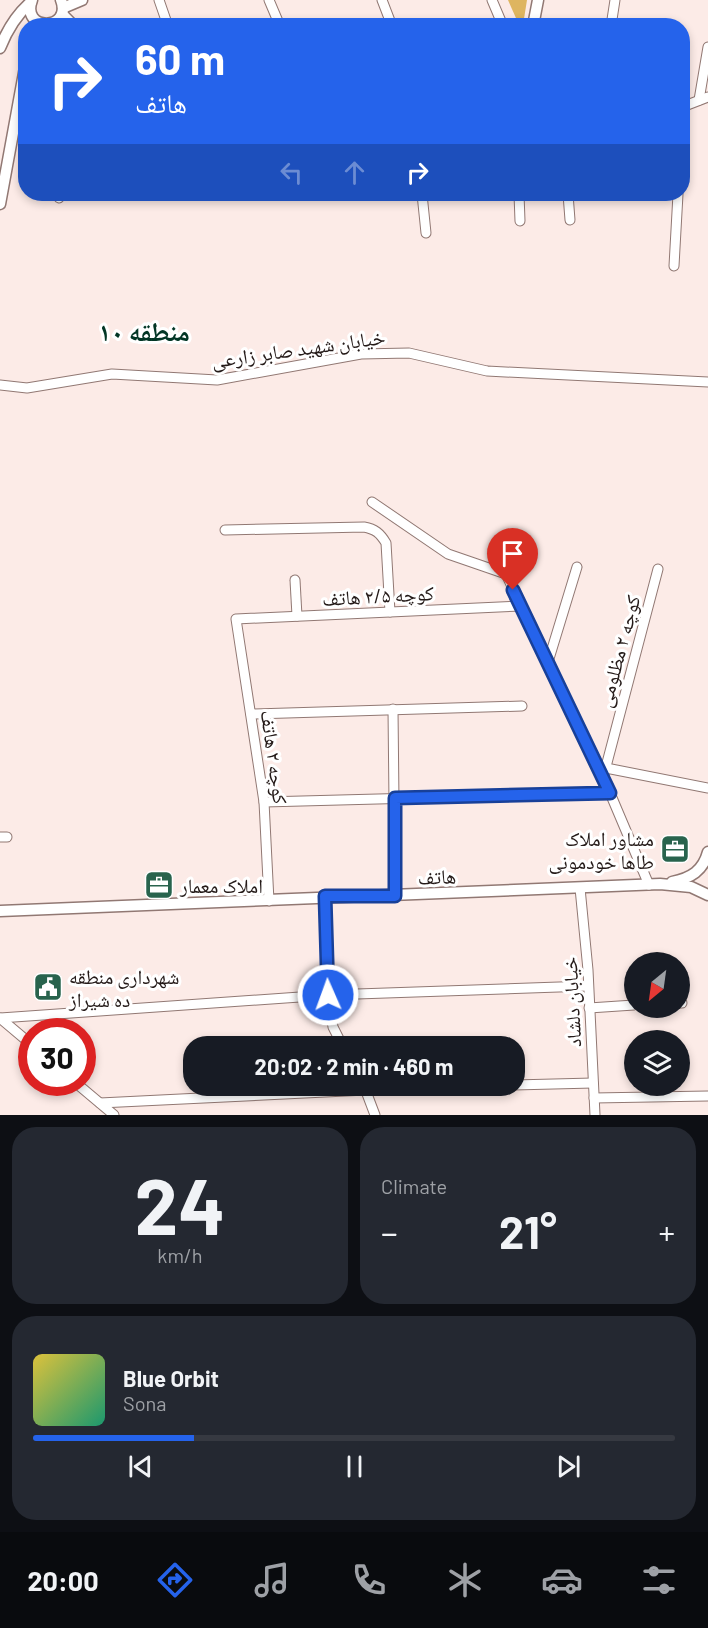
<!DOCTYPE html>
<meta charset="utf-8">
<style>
:root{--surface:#171b24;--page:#242831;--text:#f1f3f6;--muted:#9ea1a6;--line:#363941;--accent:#2563eb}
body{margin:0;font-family:Barlow,"Noto Naskh Arabic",sans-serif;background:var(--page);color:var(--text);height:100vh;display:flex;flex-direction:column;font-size:22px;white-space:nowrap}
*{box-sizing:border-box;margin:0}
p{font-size:20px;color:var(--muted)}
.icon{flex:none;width:33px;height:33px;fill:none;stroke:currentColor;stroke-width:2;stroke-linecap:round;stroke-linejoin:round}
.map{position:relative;height:1115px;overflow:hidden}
.sheet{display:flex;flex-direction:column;gap:12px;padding:12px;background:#0d0f14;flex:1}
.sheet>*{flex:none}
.guide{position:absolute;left:18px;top:18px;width:672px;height:183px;border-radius:24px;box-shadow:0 3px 9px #0003;background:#2563eb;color:#fff;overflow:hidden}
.needle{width:39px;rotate:209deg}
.tools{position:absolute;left:624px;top:952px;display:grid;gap:12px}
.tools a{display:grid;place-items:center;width:66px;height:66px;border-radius:50%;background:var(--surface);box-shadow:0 3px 9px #0003;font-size:30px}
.speed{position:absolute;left:18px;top:1018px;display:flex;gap:12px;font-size:30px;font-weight:700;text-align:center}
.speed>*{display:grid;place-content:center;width:78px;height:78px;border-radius:50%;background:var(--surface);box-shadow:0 3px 9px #0003;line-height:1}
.speed .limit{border:9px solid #d22;background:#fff;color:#111}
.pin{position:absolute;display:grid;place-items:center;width:51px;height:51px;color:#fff;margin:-62px -26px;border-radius:50% 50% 50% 0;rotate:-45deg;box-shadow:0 0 6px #0007}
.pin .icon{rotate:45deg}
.me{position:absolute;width:66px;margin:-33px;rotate:358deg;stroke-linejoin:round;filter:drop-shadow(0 0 4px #0008)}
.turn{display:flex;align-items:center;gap:21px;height:126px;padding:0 18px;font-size:27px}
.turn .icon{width:78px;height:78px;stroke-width:2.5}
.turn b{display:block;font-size:42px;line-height:51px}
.lanes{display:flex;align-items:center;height:57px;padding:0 18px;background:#0003;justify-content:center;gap:30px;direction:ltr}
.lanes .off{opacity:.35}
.big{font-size:45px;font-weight:700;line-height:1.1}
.sheet .tile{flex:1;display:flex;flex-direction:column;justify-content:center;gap:9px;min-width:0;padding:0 21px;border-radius:24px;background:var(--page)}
.sheet .dial{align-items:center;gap:0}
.dial b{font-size:78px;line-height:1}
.song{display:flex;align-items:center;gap:18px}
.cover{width:72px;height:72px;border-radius:9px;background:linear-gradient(135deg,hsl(50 70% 55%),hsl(160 70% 35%))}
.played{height:6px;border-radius:3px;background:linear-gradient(90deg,var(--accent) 25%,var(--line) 25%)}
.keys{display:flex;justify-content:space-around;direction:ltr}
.heat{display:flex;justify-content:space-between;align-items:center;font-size:33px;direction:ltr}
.sheet .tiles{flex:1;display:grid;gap:12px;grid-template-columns:1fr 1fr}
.tile:last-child{grid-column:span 2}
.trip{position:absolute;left:183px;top:1036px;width:342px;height:60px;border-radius:24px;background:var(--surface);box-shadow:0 3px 9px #0003;font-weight:700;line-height:60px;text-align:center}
.menu{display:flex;height:96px;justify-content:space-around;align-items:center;background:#090b0e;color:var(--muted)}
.menu .icon{width:42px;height:42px}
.menu .on{color:var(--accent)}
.menu b{font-size:27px;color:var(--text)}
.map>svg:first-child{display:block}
.green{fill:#deb560}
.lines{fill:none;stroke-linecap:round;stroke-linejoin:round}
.minor-casing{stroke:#917873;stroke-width:11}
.tertiary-casing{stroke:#917873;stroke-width:13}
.minor{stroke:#fff;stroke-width:9}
.tertiary{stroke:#fff;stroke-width:10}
.route-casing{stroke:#184099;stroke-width:15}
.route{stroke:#2563eb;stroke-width:10}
.labels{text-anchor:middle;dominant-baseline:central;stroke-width:6;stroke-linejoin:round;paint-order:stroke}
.street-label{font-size:20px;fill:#241a18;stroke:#fff}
.poi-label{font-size:20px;fill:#241a18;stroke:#fff;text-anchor:start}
.district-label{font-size:26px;font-weight:bold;fill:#023625;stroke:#fff}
</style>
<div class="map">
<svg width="708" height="1115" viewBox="0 0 708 1115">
<rect width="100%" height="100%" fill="#fcebe7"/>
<path class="green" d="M508,0H527L523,25H519Z"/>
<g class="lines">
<g class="minor-casing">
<g id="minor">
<path d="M159,0L168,26"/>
<path d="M269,0L280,26"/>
<path d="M382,0L392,26"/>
<path d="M492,0L503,26"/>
<path d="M611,26L615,0"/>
<path d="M699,100L708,47"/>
<path d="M682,107L708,97"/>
<path d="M422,194L426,233"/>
<path d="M519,194L520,221"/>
<path d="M568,194L570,220"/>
<path d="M59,198L60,194"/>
<path d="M674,266L678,194"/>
<path d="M0,385L27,388L112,374L217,380L361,354L409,353L487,371L708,382"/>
<path d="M372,502L448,554L506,574L610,793L649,885"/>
<path d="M225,530L364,527C375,529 380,533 386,543L390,612"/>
<path d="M295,580L297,616"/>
<path d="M548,662L577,567"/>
<path d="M393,709L395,895"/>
<path d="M251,714L522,706"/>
<path d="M606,768L708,788"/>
<path d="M603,778L658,569"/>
<path d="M264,802L610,793"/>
<path d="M0,837H7"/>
<path d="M580,888L588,970L595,1115"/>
<path d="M325,896L328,995L333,1027L343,1047"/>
<path d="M269,901L264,802L236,619L521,606"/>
<path d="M680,1003H682"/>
<path d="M589,1008L634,1005"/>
<path d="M0,1018L328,995L588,986"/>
<path d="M0,1018L32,1045"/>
<path d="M76,1083L114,1115"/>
<path d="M514,1085L593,1083"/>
<path d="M364,1086L375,1115"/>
<path d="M594,1098L708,1096"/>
<path d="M100,1103L366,1090L496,1086"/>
</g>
</g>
<g class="tertiary-casing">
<g id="tertiary">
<path d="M32,0C20,32 73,31 61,0"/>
<path d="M63,8L82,0"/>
<path d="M62,14L74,26"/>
<path d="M533,26L538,0"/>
<path d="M0,48C7,30 16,15 31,2"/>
<path d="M0,204L26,62"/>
<path d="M672,882C691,878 703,871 708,852"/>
<path d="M0,911L660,884L691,887L708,895"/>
</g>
</g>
<use href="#minor" class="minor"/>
<use href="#tertiary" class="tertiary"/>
</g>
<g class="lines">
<g class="route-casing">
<path id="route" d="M328,995L325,896H395V798L610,793L513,590"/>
</g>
<use href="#route" class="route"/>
</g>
<defs>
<g id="office-square" transform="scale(1.5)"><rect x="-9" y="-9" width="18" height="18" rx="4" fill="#28634d" stroke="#fff"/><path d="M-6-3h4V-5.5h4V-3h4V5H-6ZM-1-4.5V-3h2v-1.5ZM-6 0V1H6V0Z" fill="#fff"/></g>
<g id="civic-square" transform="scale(1.5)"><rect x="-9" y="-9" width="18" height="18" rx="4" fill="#28634d" stroke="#fff"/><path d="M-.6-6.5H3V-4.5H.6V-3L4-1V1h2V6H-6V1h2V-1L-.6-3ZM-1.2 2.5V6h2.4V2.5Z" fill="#fff"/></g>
</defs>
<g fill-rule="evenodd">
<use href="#office-square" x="675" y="849"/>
<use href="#office-square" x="159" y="885"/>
<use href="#civic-square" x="48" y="987"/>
</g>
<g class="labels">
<g class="street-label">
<text transform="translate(298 348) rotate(-8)">خیابان شهید صابر زارعی</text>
<text transform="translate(378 595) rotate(-3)">کوچه ۲/۵ هاتف</text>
<text transform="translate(618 651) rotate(-75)">کوچه ۲ مظلومی</text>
<text transform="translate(275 757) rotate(82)">کوچه ۲ هاتف</text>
<text transform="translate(437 876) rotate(-2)">هاتف</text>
<text transform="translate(571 1002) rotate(-93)">خیابان دلشاد</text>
</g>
<g class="poi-label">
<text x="654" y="838" text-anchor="end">مشاور املاک<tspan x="654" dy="23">طاها خودمونی</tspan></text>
<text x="180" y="885">املاک معمار</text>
<text x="69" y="976">شهرداری منطقه<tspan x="69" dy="23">ده شیراز</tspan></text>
</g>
<g class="district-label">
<text x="144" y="330">منطقه ۱۰</text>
</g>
</g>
</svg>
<div class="tools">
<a><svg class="needle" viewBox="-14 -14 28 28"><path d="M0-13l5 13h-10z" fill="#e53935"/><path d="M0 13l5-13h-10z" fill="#9ea1a6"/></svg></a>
<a><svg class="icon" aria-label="layers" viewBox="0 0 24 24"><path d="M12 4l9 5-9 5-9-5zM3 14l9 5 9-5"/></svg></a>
</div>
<div class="speed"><div class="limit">30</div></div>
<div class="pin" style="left:513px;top:590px;background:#d93025"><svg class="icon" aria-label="arrive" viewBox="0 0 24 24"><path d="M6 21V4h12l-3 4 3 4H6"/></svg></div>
<svg class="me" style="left:328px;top:995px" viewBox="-20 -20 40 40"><circle r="17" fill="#2563eb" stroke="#fff" stroke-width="3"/><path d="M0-11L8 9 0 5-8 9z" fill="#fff"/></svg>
<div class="trip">20:02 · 2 min · 460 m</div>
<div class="guide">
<div class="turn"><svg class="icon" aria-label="right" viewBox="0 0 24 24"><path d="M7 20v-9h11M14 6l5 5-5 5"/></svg><div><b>60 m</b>هاتف</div></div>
<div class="lanes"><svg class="icon off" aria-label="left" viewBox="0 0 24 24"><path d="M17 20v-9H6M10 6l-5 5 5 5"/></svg><svg class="icon off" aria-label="ahead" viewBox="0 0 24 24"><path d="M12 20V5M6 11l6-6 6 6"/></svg><svg class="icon" aria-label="right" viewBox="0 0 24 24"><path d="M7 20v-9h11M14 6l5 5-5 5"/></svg></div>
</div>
</div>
<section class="sheet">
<div class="tiles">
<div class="tile dial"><b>24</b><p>km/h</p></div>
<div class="tile"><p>Climate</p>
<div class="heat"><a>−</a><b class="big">21°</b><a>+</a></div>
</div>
<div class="tile">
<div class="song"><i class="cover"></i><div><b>Blue Orbit</b><p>Sona</p></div></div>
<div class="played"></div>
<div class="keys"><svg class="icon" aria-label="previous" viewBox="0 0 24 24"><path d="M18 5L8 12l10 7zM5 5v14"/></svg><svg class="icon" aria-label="pause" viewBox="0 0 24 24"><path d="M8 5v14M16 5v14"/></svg><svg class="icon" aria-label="next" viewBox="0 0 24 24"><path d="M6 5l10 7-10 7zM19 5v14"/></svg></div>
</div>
</div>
</section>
<nav class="menu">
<b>20:00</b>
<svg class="icon on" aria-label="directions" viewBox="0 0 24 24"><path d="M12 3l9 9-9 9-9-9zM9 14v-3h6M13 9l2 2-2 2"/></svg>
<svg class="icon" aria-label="music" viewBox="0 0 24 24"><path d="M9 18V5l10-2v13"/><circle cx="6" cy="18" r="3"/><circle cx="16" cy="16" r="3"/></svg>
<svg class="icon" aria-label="phone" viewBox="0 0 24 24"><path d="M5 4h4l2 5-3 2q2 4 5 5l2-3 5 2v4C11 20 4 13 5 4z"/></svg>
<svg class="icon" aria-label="climate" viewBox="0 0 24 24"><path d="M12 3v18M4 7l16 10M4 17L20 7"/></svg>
<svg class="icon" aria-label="car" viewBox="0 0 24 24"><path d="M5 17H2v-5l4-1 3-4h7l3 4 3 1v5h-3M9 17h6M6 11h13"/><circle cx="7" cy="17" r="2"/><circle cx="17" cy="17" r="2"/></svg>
<svg class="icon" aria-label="filters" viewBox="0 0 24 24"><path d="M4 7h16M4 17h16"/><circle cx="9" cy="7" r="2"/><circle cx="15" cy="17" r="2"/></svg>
</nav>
